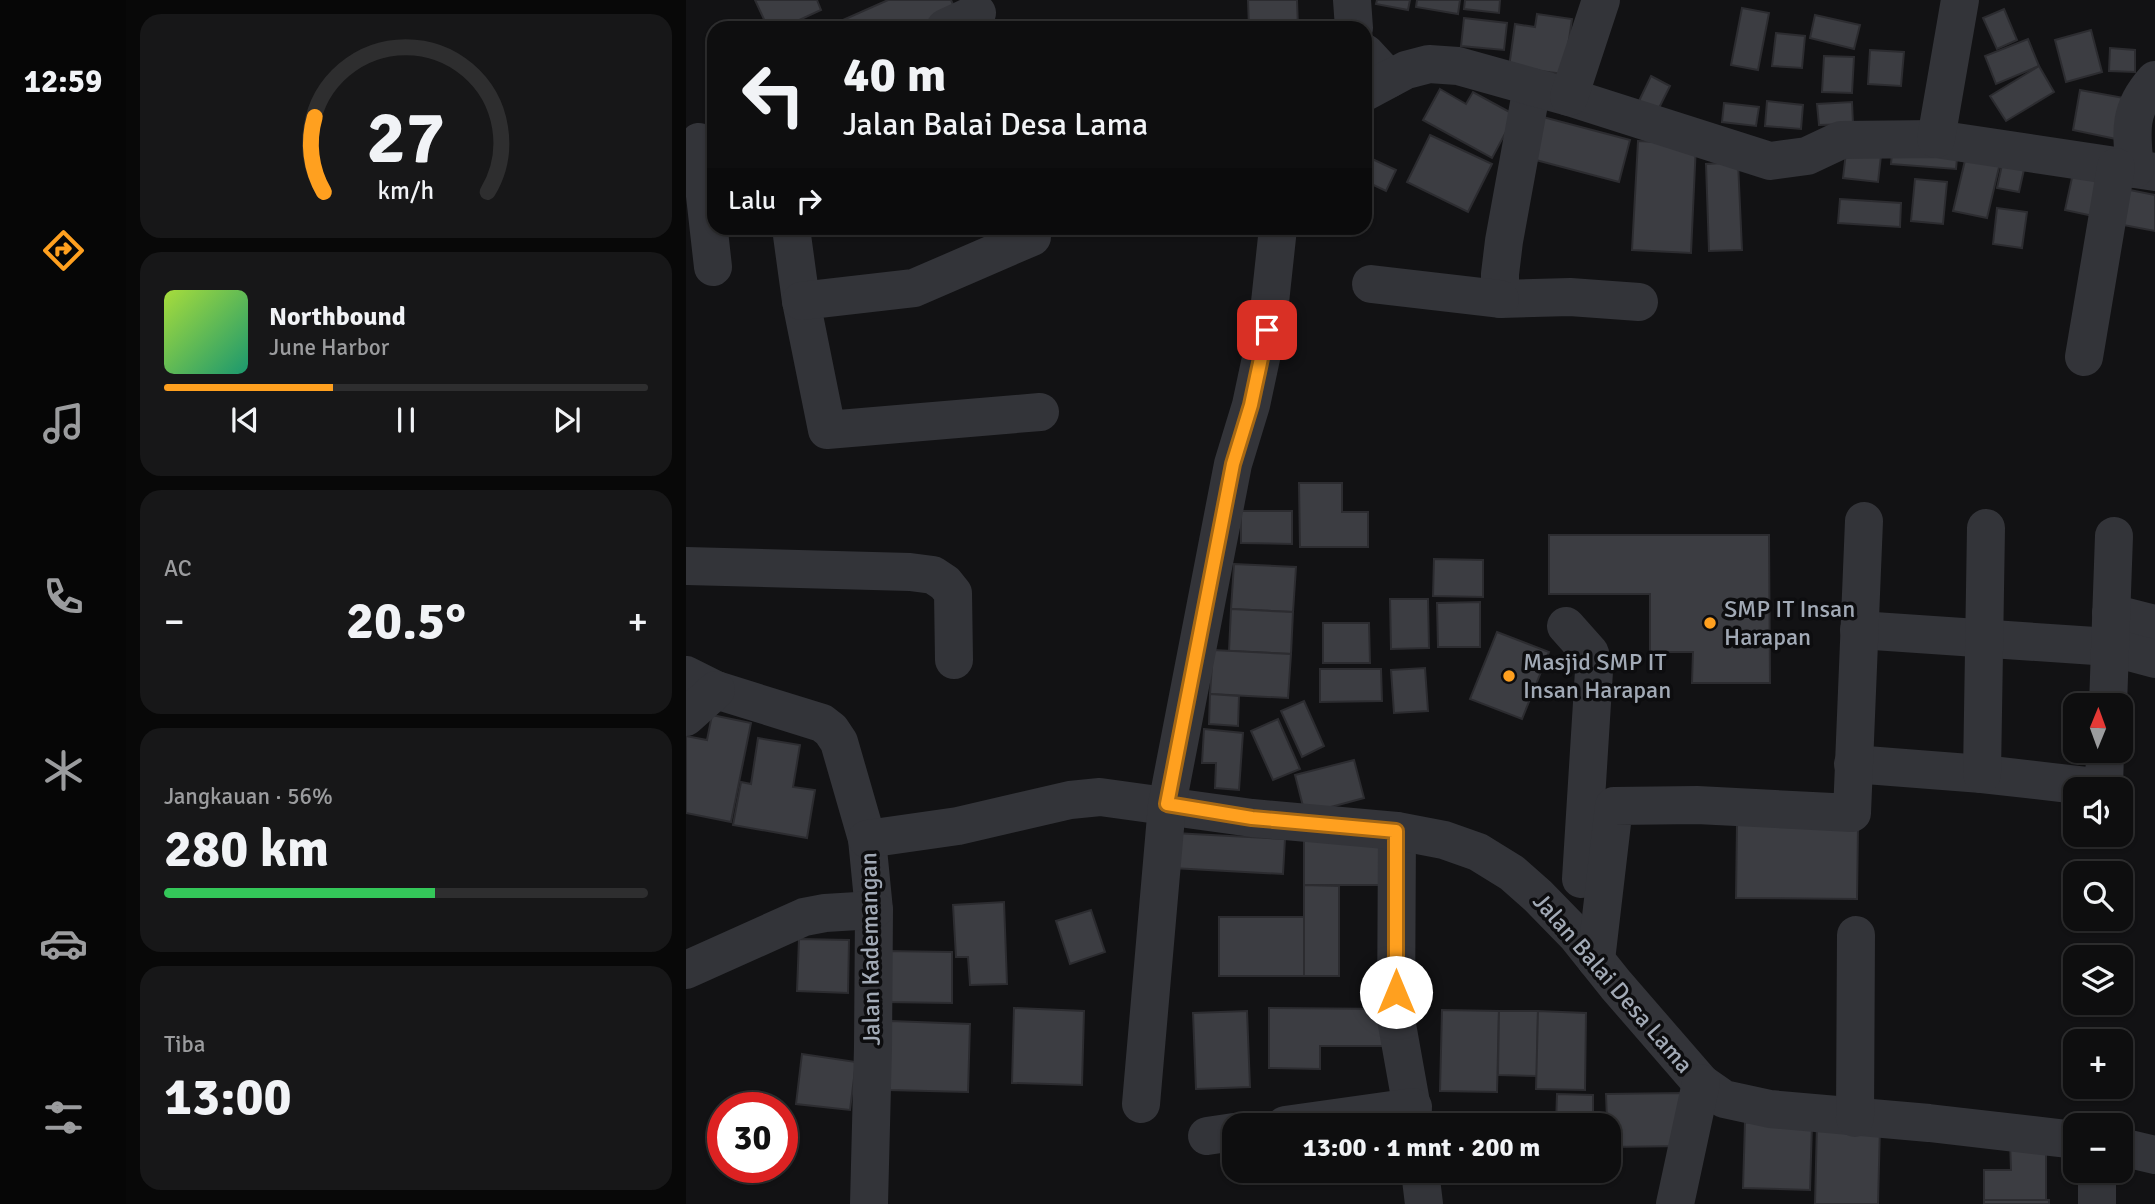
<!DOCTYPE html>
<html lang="id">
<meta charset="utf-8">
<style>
:root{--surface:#0e0e0f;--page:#171718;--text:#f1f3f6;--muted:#9b9c9e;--line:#2e2e2f;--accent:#ffa01f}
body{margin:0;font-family:Signika,sans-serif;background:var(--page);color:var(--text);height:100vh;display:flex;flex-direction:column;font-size:26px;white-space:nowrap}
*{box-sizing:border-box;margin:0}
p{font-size:23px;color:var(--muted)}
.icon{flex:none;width:38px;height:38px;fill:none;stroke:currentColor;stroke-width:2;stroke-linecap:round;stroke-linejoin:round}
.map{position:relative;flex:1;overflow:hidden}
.side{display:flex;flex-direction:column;gap:14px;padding:14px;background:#080808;width:560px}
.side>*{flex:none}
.guide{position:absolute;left:21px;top:21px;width:665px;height:214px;border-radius:21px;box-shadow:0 2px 5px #0004,0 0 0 2px var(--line);background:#0e0e0f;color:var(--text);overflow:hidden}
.needle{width:46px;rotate:1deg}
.controls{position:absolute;left:1377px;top:693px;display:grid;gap:14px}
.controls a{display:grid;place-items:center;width:70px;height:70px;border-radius:14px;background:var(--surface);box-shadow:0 2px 5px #0004,0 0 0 2px var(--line);font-size:35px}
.speed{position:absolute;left:21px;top:1092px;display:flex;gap:14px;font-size:35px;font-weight:700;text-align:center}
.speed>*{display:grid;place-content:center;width:91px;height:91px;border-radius:50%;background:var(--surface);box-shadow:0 2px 5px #0004,0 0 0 2px var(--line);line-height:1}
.speed .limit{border:10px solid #d22;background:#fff;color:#111}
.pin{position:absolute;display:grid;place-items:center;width:60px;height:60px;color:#fff;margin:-30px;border-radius:14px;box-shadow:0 4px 10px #0006}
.me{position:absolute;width:77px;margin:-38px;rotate:0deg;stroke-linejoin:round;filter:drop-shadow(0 0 5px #0008)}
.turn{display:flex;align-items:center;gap:24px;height:147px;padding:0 21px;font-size:32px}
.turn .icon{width:91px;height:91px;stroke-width:2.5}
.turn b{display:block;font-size:49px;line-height:60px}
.then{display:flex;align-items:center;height:66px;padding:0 21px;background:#0003;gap:14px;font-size:26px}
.big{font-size:52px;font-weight:700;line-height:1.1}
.side .tile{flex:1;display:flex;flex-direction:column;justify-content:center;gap:10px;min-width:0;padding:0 24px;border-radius:21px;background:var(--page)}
.side .dial{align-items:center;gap:0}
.dial svg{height:182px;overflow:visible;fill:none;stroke:var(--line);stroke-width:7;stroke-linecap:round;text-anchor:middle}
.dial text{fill:var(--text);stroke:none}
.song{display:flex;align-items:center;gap:21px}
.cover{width:84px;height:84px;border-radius:10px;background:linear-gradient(135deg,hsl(80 70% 55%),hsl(160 70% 35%))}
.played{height:7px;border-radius:4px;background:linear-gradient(90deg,var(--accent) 35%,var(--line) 35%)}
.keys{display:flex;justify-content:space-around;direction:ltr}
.heat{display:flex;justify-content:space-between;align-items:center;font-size:38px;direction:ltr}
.charge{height:10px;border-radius:5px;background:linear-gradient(90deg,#34c759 56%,var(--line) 0)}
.trip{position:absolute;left:536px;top:1113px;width:399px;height:70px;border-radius:21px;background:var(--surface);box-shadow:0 2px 5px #0004,0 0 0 2px var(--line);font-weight:700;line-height:70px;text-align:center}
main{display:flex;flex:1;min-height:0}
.tab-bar{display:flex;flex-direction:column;width:126px;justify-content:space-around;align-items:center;background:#060606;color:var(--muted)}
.tab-bar .icon{width:49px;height:49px}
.tab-bar .active{color:var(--accent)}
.tab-bar b{font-size:32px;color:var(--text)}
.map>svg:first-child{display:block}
.building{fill:#3c3d42;stroke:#2c2c30;stroke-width:2}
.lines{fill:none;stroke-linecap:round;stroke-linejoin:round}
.minor{stroke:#333439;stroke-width:38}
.route-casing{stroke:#a66814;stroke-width:18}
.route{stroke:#ffa01f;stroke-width:12}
.poi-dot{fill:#ffa01f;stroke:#0d0d0f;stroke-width:2.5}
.labels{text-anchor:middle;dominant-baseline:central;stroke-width:7;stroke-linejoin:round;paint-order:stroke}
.poi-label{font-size:24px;fill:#a2aab6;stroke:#0d0d0f;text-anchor:start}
.street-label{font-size:24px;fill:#a2aab6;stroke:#0d0d0f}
</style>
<main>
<nav class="tab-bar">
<b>12:59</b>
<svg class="icon active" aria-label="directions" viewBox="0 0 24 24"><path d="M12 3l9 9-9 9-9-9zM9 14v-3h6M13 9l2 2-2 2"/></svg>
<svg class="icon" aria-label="music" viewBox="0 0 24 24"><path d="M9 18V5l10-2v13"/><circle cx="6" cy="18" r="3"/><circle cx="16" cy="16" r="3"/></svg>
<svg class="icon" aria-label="phone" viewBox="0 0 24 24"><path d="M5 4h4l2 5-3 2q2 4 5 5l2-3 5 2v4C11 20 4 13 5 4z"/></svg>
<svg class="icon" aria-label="climate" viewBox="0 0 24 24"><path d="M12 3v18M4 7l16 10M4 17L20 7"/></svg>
<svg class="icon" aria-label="car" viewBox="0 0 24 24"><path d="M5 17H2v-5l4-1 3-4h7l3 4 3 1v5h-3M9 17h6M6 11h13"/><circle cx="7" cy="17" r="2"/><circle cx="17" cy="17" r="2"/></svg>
<svg class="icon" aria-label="filters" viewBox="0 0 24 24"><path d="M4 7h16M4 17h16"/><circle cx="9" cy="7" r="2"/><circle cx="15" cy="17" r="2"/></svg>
</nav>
<section class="side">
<div class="tile dial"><svg viewBox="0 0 100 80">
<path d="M14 69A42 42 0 1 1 86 69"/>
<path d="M14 69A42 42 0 0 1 10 36" stroke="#ffa01f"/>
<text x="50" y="56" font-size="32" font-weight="700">27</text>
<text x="50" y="72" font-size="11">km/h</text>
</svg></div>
<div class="tile">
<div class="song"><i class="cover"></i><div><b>Northbound</b><p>June Harbor</p></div></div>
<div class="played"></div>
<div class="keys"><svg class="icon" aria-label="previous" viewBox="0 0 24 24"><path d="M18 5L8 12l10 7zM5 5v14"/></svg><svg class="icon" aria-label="pause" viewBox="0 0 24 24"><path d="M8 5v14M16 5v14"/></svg><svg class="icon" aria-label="next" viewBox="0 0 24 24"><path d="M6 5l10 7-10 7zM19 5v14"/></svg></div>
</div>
<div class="tile"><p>AC</p>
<div class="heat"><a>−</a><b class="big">20.5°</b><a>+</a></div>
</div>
<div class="tile"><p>Jangkauan · 56%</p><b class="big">280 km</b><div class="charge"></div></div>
<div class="tile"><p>Tiba</p><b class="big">13:00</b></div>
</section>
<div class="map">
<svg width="1469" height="1204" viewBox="0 0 1469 1204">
<rect width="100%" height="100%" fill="#121214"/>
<g class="building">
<path d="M69,0H131L135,10L96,28H82Z"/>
<path d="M202,0H265L271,13L236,28H139Z"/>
<path d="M562,0H611L612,28H563Z"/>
<path d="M691,0H724L722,10L690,4Z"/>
<path d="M731,0H774L772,14L730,7Z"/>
<path d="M779,0H814L813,13L778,9Z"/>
<path d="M1056,8L1083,13L1072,70L1045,65Z"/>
<path d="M1318,9L1331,40L1311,49L1297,18Z"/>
<path d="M851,14L886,19L878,74L823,67L829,24L849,27Z"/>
<path d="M1129,15L1174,25L1168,49L1124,38Z"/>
<path d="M778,18L821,23L818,50L775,46Z"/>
<path d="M1405,30L1416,72L1380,82L1369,40Z"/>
<path d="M1090,33L1119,36L1116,68L1086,66Z"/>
<path d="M1342,39L1353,66L1310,84L1299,56Z"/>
<path d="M1424,48L1449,50V72L1423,71Z"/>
<path d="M1184,50L1218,52L1215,86L1182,84Z"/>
<path d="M1138,56L1168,57L1166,93L1136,92Z"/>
<path d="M1353,66L1368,92L1320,121L1304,96Z"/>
<path d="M965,76L984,86L971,112L952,103Z"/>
<path d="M754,89L780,104L787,92L829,115L806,158L737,120Z"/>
<path d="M1394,90L1438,98L1430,139L1387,130Z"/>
<path d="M1081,101L1117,105L1115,129L1079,126Z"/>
<path d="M1166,102L1167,124L1133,125L1131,104Z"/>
<path d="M1038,103L1073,107L1070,126L1036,122Z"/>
<path d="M857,117L944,140L933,182L846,159Z"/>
<path d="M744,135L806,164L782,212L721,182Z"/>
<path d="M952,141L1010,144L1005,253L946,250Z"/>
<path d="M1207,143L1272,148L1270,169L1205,164Z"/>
<path d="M1161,144L1196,147L1192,182L1157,178Z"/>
<path d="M1281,152L1315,159L1301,218L1267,211Z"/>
<path d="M684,158L710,170L700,191L679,181V168Z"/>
<path d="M1317,160L1339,165L1333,192L1311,188Z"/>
<path d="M1052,162L1056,250L1023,251L1020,164Z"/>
<path d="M1389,164L1422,171L1412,217L1379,210Z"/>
<path d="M1229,179L1261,182L1257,224L1225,221Z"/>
<path d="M1439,189L1469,195V231L1432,224Z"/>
<path d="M1154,199L1215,203L1214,227L1152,223Z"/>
<path d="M1311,208L1341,212L1336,248L1307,244Z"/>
<path d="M613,483H656V512H682V547H614Z"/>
<path d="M555,511H606V544L555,543Z"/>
<path d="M863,535H1083L1084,683H1006L1007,652H964V594H863Z"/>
<path d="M748,559L797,560V597L747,596Z"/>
<path d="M548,564L610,567L607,612L545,609Z"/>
<path d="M704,599H742L743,648L705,649Z"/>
<path d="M794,602V647H752L751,603Z"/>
<path d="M545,609L607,612L605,654L543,651Z"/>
<path d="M637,623H683L684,663H637Z"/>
<path d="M811,632L863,652L836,719L784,699Z"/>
<path d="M527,650L605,654L602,698L524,694Z"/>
<path d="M739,668L742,711L708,713L705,670Z"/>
<path d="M634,669H695L696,701L634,702Z"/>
<path d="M524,694L553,696L552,726L523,724Z"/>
<path d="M618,701L638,746L616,757L595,711Z"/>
<path d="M26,715L65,723L45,822L0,813V736L21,740Z"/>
<path d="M592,719L614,769L587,780L565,731Z"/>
<path d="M518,729L557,733L553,790L529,788L530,763H516Z"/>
<path d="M72,738L114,745L107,787L129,790L121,838L47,825L55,782L65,784Z"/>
<path d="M668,760L678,798L619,814L609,775Z"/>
<path d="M1051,824L1172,826L1171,899L1050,898Z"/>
<path d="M488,833L599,839L597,874L486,868Z"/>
<path d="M618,837H701L702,885H618Z"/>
<path d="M618,885L653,886V976H618Z"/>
<path d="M318,902L321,984L284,985L282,957H270L267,905Z"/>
<path d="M405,910L419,952L384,964L370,921Z"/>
<rect x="533" y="917" width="85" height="59"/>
<path d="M113,939L163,940L162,993L111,991Z"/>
<path d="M199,951L266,952V1003L198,1002Z"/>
<path d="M328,1008L398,1011L396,1085L326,1083Z"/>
<path d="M583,1008L705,1009L704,1046H634V1069L583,1068Z"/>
<path d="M756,1010L813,1011L811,1092L754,1091Z"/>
<path d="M561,1011L564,1087L510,1089L507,1013Z"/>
<path d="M813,1011H852L851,1076L812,1075Z"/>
<path d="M852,1011L900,1013L899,1090L850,1089Z"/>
<path d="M205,1021L284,1024L282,1092L202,1090Z"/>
<path d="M116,1054L170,1062L164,1110L110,1104Z"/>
<path d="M997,1093V1146L922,1147L920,1094Z"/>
<path d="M871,1094L907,1095V1125H870Z"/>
<path d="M1059,1122L1126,1124L1124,1190L1057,1188Z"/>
<path d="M1131,1124L1194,1126L1192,1204H1129Z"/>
<path d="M1360,1140V1200H1298V1170H1325L1324,1141Z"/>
<rect x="1298" y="1200" width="65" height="4"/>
</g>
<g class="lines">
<g class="minor">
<path d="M666,0L668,28"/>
<path d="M259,28L291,13"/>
<path d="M679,53L703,79"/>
<path d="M846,87L818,241L814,274V299L884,297L953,302"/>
<path d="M679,92L720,70L743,64L772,66L883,97L1084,161L1121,156L1155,140L1250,139L1469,172"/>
<path d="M883,97L915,0"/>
<path d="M1250,139L1274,0"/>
<path d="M13,142L27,267"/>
<path d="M1449,169C1445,131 1442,110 1469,80"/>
<path d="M105,228L115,301L141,430L354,412"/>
<path d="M685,284L814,299"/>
<path d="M115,301L228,288L346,237"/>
<path d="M1398,357L1430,167"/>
<path d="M0,566L224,572L247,575L259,583L267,593L268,660"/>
<path d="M1425,613L1469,624"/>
<path d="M880,626L904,653L908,671L895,879"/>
<path d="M1173,630L1424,647L1469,659"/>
<path d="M0,675L30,690L136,723L145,730L153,742L181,839L188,910L187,1047L183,1204"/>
<path d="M1422,705L1428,536"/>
<path d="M0,717L30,690"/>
<path d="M1167,764L1296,774L1418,788L1419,751"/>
<path d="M1296,774L1300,528"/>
<path d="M711,831L710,1019L729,1125"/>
<path d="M181,839L272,826L384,800L414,797L566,818L711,831L758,840L792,852L826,873L852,896L890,935L930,985L1015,1083L1038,1099L1084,1109L1243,1123L1390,1140"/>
<path d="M910,960L928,806L1011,805L1166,813L1178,521"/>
<path d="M0,970L118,917L139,913L188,910"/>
<path d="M455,1104L481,805L547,464L565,405L581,330L592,228"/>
<path d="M1169,1118L1170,935"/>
<path d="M599,1125L727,1107"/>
<path d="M521,1136L548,1132"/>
<path d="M1435,1147L1469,1155"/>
<path d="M734,1171L738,1204"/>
<path d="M989,1204L1015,1083"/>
<path d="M1411,1204V1171"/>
</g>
</g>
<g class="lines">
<g class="route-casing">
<path id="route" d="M581,330L565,405L547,464L481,804L566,818L710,831V992"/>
</g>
<use href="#route" class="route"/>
</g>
<g class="poi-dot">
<circle cx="1024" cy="623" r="7"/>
<circle cx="823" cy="676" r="7"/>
</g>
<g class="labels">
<g class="poi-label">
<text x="1038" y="609">SMP IT Insan<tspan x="1038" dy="28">Harapan</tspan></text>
<text x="837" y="662">Masjid SMP IT<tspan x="837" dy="28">Insan Harapan</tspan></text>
</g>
<g class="street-label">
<text transform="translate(184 949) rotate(-91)">Jalan Kademangan</text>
<text transform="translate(927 983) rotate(49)">Jalan Balai Desa Lama</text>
</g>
</g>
</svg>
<div class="controls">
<a><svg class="needle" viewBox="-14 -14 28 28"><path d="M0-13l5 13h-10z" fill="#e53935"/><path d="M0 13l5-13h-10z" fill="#9b9c9e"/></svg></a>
<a><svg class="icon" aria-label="sound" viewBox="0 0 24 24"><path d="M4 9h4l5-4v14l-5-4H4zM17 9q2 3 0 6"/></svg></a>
<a><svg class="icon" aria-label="search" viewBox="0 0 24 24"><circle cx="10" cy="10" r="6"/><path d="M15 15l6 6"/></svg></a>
<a><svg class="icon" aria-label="layers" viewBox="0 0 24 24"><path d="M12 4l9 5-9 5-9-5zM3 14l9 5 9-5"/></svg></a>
<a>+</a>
<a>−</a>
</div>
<div class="speed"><div class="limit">30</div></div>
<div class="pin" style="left:581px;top:330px;background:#d93025"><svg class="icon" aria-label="arrive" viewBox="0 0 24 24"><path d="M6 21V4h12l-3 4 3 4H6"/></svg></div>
<svg class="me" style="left:710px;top:992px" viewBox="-20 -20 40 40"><circle r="19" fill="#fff"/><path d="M0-13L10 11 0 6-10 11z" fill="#ffa01f"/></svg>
<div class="trip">13:00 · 1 mnt · 200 m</div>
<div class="guide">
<div class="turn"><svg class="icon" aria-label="left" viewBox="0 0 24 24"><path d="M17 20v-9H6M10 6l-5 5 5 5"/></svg><div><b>40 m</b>Jalan Balai Desa Lama</div></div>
<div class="then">Lalu<svg class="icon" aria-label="right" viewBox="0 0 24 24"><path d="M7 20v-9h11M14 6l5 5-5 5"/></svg></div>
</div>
</div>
</main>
